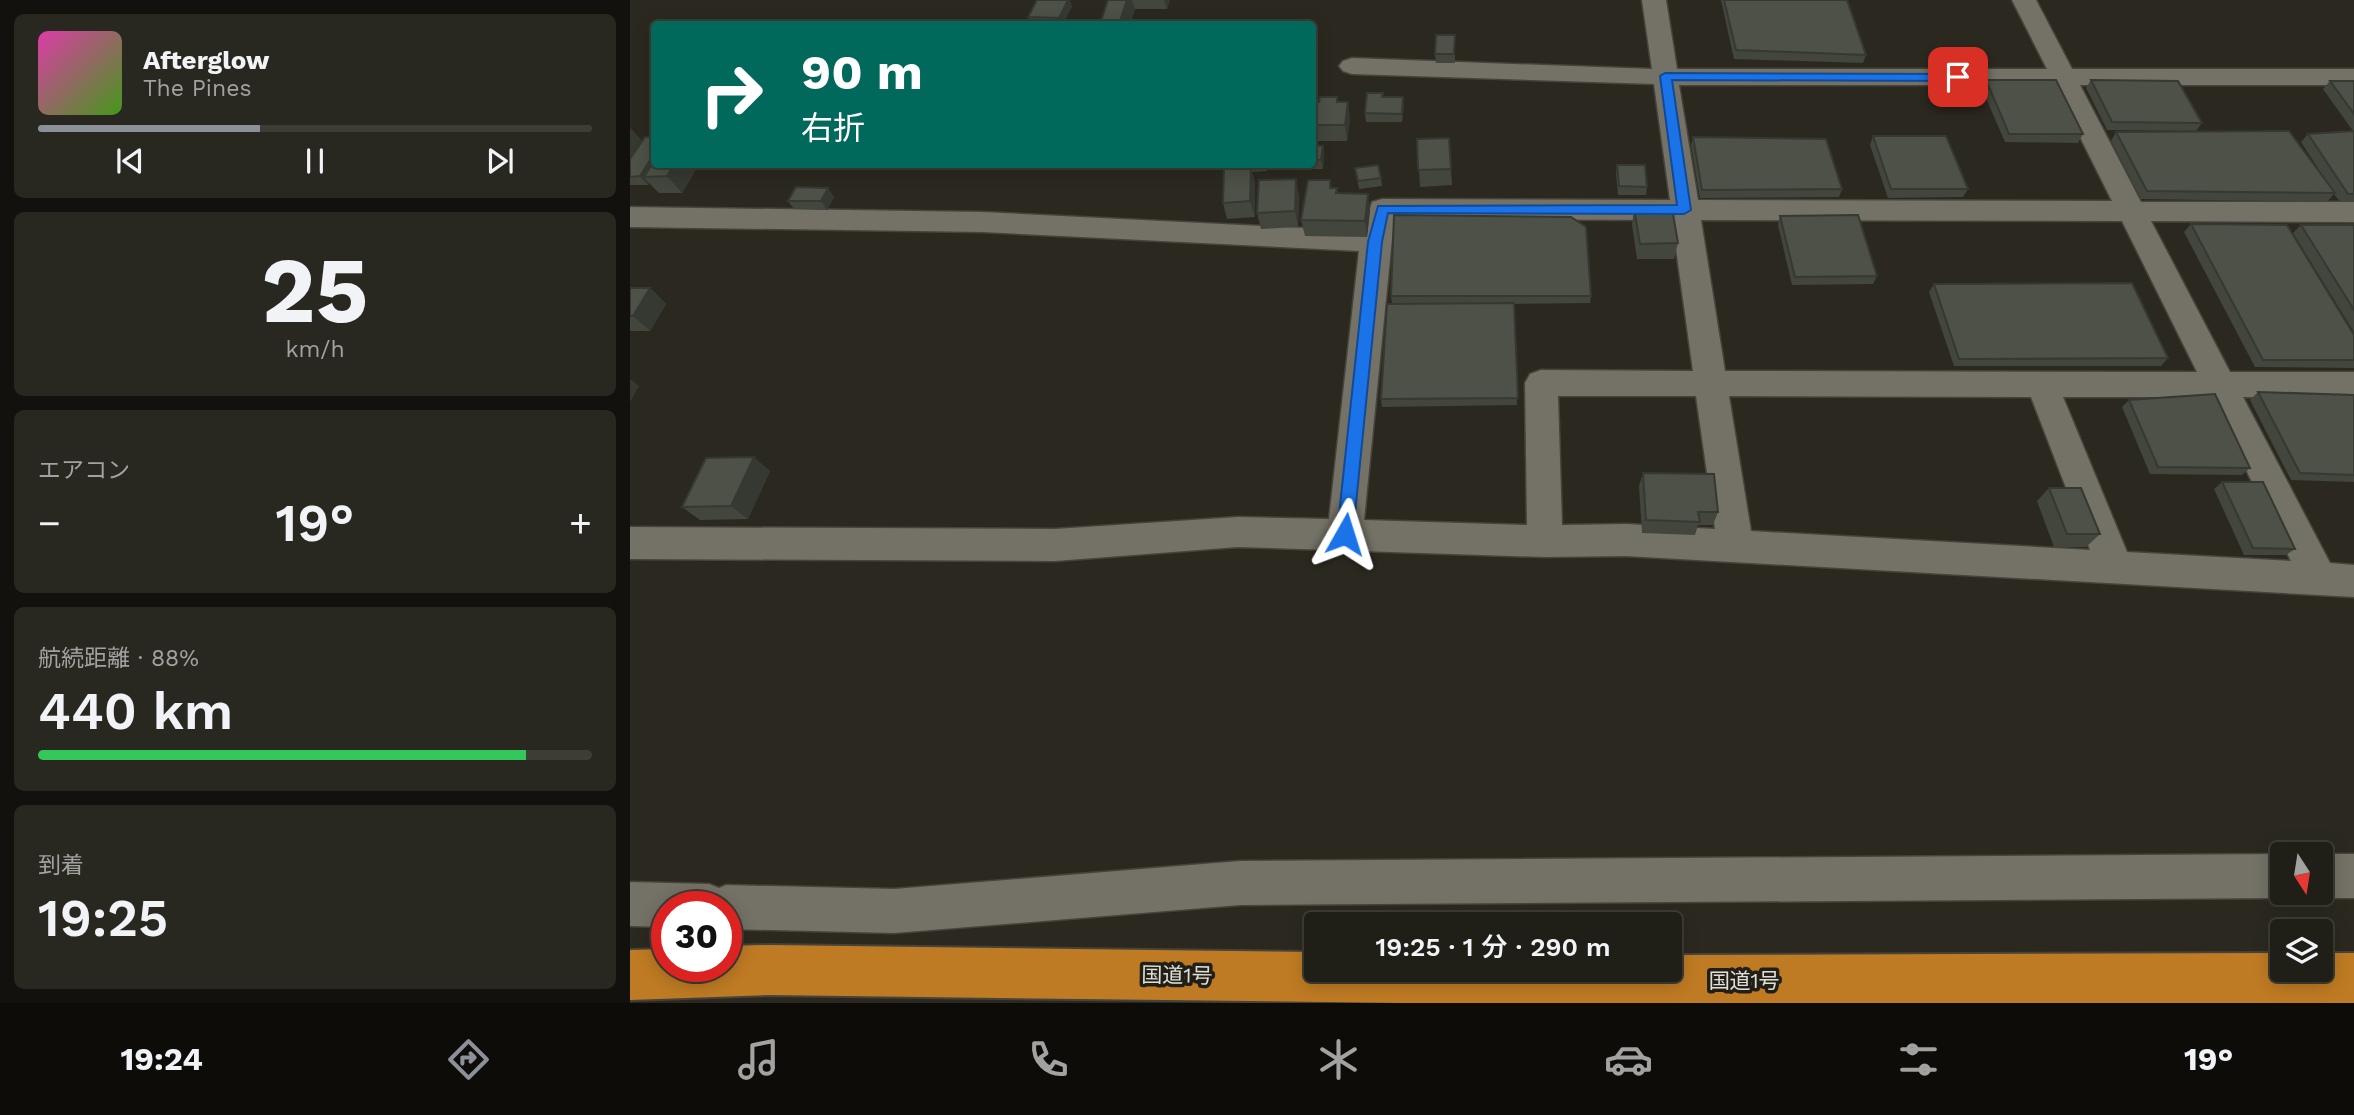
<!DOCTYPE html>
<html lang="ja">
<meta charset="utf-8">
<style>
:root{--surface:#201f17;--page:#282720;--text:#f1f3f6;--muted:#a2a2a1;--line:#3d3d36;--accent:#8c9099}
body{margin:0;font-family:"Work Sans","Noto Sans JP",sans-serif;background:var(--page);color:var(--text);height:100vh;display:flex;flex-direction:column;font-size:26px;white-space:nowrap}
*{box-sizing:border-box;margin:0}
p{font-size:23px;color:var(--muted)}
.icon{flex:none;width:38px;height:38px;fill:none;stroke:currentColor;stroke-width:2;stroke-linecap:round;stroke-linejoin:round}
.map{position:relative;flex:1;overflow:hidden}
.drawer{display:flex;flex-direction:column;gap:14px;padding:14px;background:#12110d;width:630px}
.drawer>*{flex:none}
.banner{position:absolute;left:21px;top:21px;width:665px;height:147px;border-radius:7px;box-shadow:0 4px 18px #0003,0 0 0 2px var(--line);background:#00695c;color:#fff;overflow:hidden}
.needle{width:46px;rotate:168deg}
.tools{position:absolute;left:1640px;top:842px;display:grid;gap:14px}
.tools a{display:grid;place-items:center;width:63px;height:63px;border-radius:7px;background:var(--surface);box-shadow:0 4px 18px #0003,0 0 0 2px var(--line);font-size:35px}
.speed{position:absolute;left:21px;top:891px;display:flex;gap:14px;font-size:35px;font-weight:700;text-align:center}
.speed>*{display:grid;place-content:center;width:91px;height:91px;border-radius:50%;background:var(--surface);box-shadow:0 4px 18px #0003,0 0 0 2px var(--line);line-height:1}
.speed .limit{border:10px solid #d22;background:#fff;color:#111}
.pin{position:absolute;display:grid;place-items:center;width:60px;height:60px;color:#fff;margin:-30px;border-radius:14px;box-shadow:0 4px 10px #0006}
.me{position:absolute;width:77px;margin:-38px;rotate:6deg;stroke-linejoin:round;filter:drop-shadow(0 0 5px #0008)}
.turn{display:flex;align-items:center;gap:24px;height:147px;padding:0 35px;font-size:32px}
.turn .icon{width:91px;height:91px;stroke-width:2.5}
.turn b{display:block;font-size:49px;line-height:60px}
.big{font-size:52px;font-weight:600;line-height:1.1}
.drawer .tile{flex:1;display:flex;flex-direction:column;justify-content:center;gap:10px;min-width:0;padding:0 24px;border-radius:10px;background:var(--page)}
.drawer .dial{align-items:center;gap:0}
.dial b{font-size:91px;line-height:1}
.song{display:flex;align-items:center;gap:21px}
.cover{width:84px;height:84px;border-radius:10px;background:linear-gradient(135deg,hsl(320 70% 55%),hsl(100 70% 35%))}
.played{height:7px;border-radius:4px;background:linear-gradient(90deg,var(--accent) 40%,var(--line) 40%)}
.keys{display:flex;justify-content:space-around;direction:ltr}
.heat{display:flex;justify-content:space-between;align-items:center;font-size:38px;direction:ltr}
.charge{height:10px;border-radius:5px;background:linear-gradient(90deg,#34c759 88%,var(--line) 0)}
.trip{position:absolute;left:674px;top:912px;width:378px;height:70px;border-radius:7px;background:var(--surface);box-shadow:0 4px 18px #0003,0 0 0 2px var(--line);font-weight:600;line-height:70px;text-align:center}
.dock{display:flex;height:112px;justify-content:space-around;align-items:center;background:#0d0c09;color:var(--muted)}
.dock .icon{width:49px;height:49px}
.dock .active{color:var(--accent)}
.dock b{font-size:32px;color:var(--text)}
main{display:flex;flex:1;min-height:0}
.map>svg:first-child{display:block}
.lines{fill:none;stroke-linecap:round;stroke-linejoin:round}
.minor-casing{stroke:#45433b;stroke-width:3}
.highway-casing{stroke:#45433b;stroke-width:4}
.minor{fill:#747166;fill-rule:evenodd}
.highway{fill:#bf7b23;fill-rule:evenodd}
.wall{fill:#42463d}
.shaded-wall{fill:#363932}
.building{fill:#4d5147;stroke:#363932;stroke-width:2}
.route{fill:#1a73e8;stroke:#114b97;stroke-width:2}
.labels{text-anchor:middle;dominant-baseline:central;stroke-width:7;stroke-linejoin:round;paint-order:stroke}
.near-street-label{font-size:21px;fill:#e0dfd9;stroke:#211f16}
</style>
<main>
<section class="drawer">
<div class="tile">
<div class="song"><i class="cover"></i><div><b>Afterglow</b><p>The Pines</p></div></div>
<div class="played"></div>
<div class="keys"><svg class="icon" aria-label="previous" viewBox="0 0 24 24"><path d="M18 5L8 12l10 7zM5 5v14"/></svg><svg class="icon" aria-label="pause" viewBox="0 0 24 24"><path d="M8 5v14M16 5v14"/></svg><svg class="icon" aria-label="next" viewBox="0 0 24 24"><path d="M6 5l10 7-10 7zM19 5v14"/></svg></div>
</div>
<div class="tile dial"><b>25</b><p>km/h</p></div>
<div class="tile"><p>エアコン</p>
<div class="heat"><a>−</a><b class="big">19°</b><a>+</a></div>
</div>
<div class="tile"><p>航続距離 · 88%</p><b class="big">440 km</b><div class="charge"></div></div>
<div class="tile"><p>到着</p><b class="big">19:25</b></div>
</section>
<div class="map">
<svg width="1724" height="1003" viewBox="0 0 1724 1003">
<rect width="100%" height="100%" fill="#2b291f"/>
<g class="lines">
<g class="minor-casing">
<g id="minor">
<path d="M1012,0H1036L1047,69H1417L1382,0H1406L1442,69H1724V85H1450L1511,202H1724V222L1521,221L1600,372H1724V398L1613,397L1700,563L1724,565V597L996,556L915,557L608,547L425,561L0,559V527L425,529L608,517L699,519L729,251L353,232L0,227V207L353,212L733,231L742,202L752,199L1040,200L1024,84L722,74L713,71L709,66L713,61L722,58L1022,69ZM1049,85H1424L1482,201L1068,200ZM764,219L1042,220L1063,371L911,370L900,374L895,383L897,525L734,520ZM1071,220L1492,221L1567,372L1095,371ZM928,396H1066L1085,529L996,524L932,525ZM1099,396L1401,397L1460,550L1121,531ZM1433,397H1580L1661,561L1497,552Z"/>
<path d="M1652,854V892H1665L1652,898L610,905L264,933L96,929V906H37V927L0,926V882L79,884L89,888L96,885L264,889L610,861Z"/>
<path d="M1690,854H1724V898H1690L1677,892H1690Z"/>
</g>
</g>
<g class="highway-casing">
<path id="highway" d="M139,945L686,952V970H1040V955L1652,953V970H1690V953H1724V1003H771L139,995L0,1000V950L37,949V966H96V946Z"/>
</g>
<use href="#minor" class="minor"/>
<use href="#highway" class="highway"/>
</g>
<g class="wall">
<path d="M478,0H540L537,9H505L500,24H470Z"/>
<path d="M1091,0H1217L1236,55L1233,63L1104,59Z"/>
<path d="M442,6L433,24H401L398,17Z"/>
<path d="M825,44V63H806L805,54Z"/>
<path d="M1356,80L1453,134L1448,143L1375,142L1352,89Z"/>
<path d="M1461,80L1572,123L1566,131L1477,130L1456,88Z"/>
<path d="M1700,81H1724V202H1710L1704,194L1697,202L1511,199L1481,141L1486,132L1700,187L1671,142L1678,134L1723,131L1693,89Z"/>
<path d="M753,93V97L774,105L772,122H736L735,113Z"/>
<path d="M682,102H708L720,119L717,141H682Z"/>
<path d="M0,128L12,141L69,164L52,193H29L19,183L18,185H0Z"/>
<path d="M1243,136L1338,189L1333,197L1258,198L1240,145Z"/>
<path d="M1063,137L1212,189L1209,197L1070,198L1061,145Z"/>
<path d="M819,138L822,185L790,187L787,139Z"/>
<path d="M682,145L693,146L694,154L693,169H674L673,164H682Z"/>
<path d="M606,164H637V171L622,172L625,183V217L597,219L593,203L607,168Z"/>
<path d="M987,165L1017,187L1016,195H988L986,173Z"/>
<path d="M725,168L751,178L752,186L729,189Z"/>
<path d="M702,188H707L708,193L740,210L737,237L675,236L671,220Z"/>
<path d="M669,195L668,227L631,229L627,213Z"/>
<path d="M204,197L197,210L164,209L158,201Z"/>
<path d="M1004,208L1048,243L1044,259H1007L1002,225Z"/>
<path d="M1150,216L1247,276L1243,284L1162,285L1148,225Z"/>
<path d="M1561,224L1724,335V368L1625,367L1554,232Z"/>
<path d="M1671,225H1724V332L1663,233Z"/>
<path d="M1304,284L1538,358L1531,366H1324L1299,292Z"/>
<path d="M0,288H20L36,304L20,331H0Z"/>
<path d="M761,296H961L960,303L884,304L887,405L752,407L751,399L762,304Z"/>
<path d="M1628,392L1724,395V482L1661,480L1620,400Z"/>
<path d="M1499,400L1620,468L1612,475L1520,474L1492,407Z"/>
<path d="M140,471L118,519L70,520L52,507Z"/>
<path d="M1013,473L1088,512L1083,525H1068L1065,535L1012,533L1009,486Z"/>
<path d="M1592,482L1665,549L1656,555H1614L1584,489Z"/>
<path d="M1419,488L1470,534L1456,547H1424L1407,501Z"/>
</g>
<g class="shaded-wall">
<path d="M438,0H440L442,6L433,24H431L429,18Z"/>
<path d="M497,0H502L505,9L500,24H489Z"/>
<path d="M534,0H540L537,9Z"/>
<path d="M773,97L774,105L772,122V114Z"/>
<path d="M718,102L720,119L717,141L715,125Z"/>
<path d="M0,128L13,142L0,162Z"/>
<path d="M693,146L694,154L693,169L691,160Z"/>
<path d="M24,154V164L14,177L19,183L18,185L10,176Z"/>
<path d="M45,164H69L52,193L37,176Z"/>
<path d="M621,167L625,183V217L620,201Z"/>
<path d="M666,179L669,195L668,227L665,211Z"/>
<path d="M198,188L204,197L197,210L191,201Z"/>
<path d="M738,194L740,210L737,237L735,221Z"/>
<path d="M20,288L36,304L20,331L3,316Z"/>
<path d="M0,379L9,386L0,402Z"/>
<path d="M124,457L140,471L118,519L101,506Z"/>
</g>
<g class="building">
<path d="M407,0H438L429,18L398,17Z"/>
<path d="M478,0H497L489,24H470Z"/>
<path d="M1094,0H1217L1236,55L1106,50Z"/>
<path d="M806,35H825L824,54H805Z"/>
<path d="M1356,80H1426L1453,134H1379Z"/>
<path d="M1461,80L1548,81L1572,123L1482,122Z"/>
<path d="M1700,81H1724V114Z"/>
<path d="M737,93H753L752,97H773L772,114L735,113Z"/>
<path d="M690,97H707V102H718L715,125H682V102H689Z"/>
<path d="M1659,131L1705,193L1517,191L1486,132Z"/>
<path d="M1724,131V194H1718L1678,134Z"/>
<path d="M1243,136H1316L1338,189H1261Z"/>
<path d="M15,137H24V154L10,176L0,177V159Z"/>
<path d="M1063,137L1196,139L1212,189L1072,190Z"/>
<path d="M819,138L821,169L788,170L787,139Z"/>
<path d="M682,145L693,146L691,160H682Z"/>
<path d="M24,161V164H45L37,176L14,177Z"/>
<path d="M748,165L751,178L728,181L725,168Z"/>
<path d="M987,165H1015L1017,187L989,186Z"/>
<path d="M621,167L620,201L593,203L594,169Z"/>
<path d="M666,179L665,211L627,213L629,180Z"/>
<path d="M678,180H700V188H707L706,193L738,194L735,221L671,220Z"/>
<path d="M166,187L198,188L191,201H158Z"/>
<path d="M1004,208H1042L1048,243L1010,244Z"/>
<path d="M764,215L941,217L956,227L961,296H761Z"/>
<path d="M1228,215L1247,276L1165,277L1150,216Z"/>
<path d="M1561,224L1657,225L1724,335V360H1633Z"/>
<path d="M1671,225H1724V310Z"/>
<path d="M1502,283L1538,358L1329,359L1304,284Z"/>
<path d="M0,288H20L3,316H0Z"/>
<path d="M884,303L888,398L751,399L757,304Z"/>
<path d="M1628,392L1724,395V475L1670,473Z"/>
<path d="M1585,394L1620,468L1528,467L1499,400Z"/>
<path d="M124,457L101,506L52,507L76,458Z"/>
<path d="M1013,473L1084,474L1088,512H1068L1070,522L1016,520Z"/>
<path d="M1592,482H1633L1665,549L1623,548Z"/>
<path d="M1419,488H1451L1470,534H1437Z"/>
</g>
<path class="route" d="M1035,73L1328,74L1334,77L1328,81L1042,80L1061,210L1054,214L758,213L752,242L723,534L715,541L709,539L707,534L738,242L748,206L1047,205L1030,76Z"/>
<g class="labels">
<g class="near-street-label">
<text transform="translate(547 975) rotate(1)">国道1号</text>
<text x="1114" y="980">国道1号</text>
</g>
</g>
</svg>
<div class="tools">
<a><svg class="needle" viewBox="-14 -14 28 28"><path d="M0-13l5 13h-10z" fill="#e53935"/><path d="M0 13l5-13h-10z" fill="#a2a2a1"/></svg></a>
<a><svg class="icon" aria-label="layers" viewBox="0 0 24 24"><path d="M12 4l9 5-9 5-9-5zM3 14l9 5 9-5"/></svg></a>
</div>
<div class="speed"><div class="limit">30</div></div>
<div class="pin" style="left:1328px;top:77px;background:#d93025"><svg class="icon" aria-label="arrive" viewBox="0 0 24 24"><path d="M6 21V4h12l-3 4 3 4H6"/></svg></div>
<svg class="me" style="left:715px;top:534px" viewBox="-20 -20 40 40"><path d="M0-17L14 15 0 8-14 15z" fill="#1a73e8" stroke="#fff" stroke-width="4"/></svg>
<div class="trip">19:25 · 1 分 · 290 m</div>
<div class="banner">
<div class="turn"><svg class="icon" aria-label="right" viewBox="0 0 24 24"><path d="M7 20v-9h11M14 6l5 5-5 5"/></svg><div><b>90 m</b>右折</div></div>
</div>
</div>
</main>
<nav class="dock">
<b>19:24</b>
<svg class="icon active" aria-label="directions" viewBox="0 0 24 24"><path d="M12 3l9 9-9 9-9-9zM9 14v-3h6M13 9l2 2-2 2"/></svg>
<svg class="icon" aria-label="music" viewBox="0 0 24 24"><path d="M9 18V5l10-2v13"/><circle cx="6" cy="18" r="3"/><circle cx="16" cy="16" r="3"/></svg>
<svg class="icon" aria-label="phone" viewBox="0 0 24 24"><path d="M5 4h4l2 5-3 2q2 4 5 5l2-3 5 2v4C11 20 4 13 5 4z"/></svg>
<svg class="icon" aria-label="climate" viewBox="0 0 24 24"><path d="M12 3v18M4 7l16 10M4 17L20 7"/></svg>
<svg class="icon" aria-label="car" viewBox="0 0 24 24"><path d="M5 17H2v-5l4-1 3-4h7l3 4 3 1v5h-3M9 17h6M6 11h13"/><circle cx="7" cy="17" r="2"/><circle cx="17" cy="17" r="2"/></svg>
<svg class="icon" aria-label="filters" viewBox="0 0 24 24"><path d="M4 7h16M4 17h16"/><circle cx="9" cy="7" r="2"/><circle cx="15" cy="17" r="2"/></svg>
<b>19°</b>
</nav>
